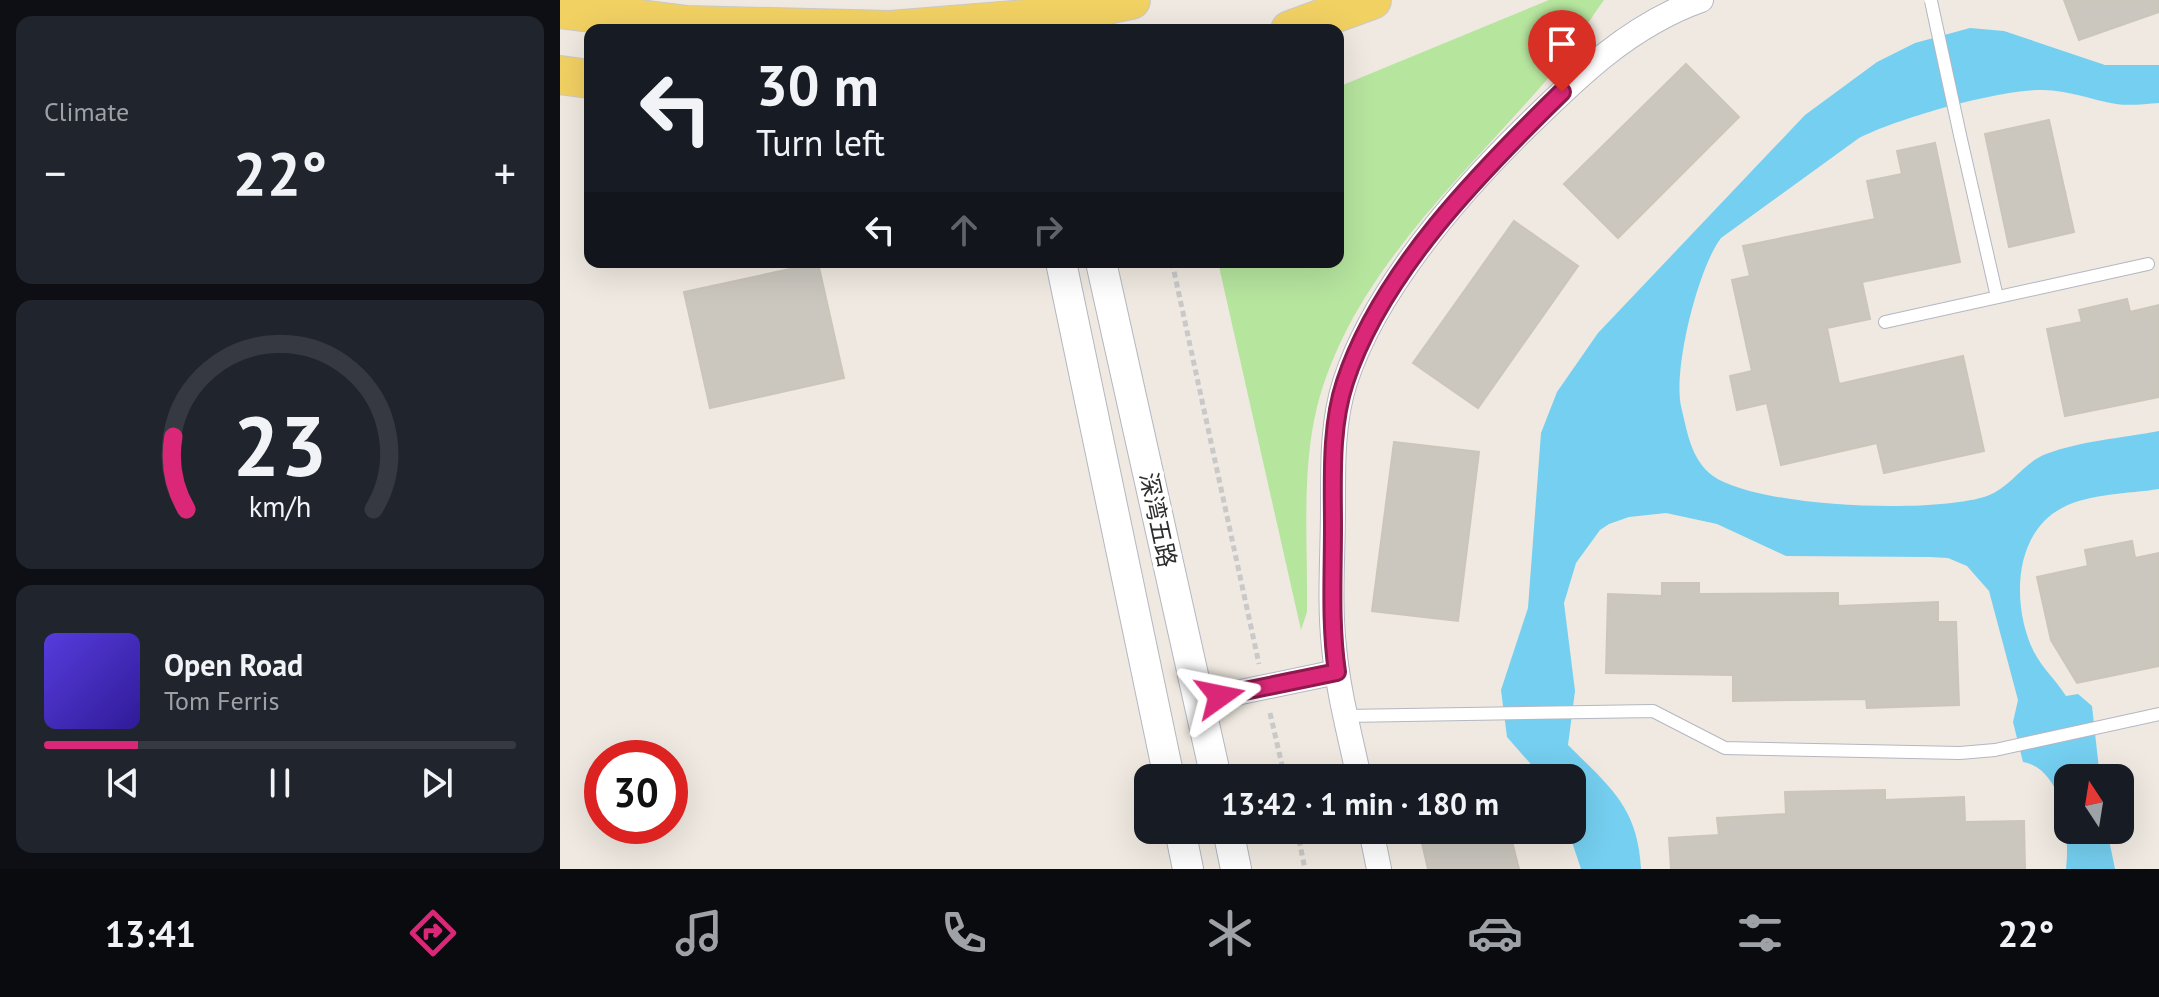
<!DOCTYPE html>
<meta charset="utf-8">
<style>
:root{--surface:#171b24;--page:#20242c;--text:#f1f3f6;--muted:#9ea1a6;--line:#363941;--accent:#db2777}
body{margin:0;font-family:"PT Sans","Noto Sans SC",sans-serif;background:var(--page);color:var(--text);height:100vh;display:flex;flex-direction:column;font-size:30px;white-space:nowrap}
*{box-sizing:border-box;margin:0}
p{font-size:26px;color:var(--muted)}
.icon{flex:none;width:44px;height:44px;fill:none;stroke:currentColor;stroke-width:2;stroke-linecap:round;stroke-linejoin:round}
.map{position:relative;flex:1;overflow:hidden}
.side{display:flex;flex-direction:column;gap:16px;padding:16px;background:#0d0f14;width:560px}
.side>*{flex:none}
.guide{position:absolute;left:24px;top:24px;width:760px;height:244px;border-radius:16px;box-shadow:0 8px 32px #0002;background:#171b24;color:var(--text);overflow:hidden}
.needle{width:52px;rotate:348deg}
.buttons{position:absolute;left:1494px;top:764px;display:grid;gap:16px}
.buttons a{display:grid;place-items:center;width:80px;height:80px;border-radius:16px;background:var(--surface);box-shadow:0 8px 32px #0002;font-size:40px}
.speed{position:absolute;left:24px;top:740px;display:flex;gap:16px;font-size:40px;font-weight:700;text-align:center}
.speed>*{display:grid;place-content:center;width:104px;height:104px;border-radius:50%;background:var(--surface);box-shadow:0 8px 32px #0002;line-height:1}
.speed .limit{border:12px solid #d22;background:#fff;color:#111}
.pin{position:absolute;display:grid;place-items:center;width:68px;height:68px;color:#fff;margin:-82px -34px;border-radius:50% 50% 50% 0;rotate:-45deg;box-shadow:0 0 8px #0007}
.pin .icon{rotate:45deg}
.me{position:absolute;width:88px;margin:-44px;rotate:78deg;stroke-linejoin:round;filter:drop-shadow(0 0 6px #0008)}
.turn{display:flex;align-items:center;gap:28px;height:168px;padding:0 40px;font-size:36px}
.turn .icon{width:104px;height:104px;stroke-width:2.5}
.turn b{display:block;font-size:56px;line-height:68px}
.lanes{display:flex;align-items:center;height:76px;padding:0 40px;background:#0003;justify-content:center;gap:40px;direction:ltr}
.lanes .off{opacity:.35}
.big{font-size:60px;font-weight:800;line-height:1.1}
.side .card{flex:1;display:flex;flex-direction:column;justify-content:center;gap:12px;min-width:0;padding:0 28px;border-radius:16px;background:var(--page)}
.side .dial{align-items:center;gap:0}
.dial svg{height:208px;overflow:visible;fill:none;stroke:var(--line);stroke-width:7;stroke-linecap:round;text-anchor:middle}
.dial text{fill:var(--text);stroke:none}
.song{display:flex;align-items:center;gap:24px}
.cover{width:96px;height:96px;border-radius:12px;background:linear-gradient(135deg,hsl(250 70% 55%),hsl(250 70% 35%))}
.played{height:8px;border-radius:4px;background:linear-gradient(90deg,var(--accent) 20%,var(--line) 20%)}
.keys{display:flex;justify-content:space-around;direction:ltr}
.heat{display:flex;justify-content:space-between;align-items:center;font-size:44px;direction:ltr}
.trip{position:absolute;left:574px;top:764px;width:452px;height:80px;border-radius:16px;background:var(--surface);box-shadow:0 8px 32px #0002;font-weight:800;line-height:80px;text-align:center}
.menu{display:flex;height:128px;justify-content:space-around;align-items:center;background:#090b0e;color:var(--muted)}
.menu .icon{width:56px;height:56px}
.menu .selected{color:var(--accent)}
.menu b{font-size:36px;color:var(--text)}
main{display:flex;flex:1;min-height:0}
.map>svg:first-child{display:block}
.green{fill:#b6e59e}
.water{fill:#75cff0}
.building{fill:#cbc7bf;stroke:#cbc5ba;stroke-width:2}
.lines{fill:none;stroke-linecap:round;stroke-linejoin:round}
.service-casing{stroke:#b4b7c1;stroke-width:14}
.minor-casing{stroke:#b4b7c1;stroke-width:26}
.tertiary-casing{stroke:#b4b7c1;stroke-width:32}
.primary-casing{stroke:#c9c9c9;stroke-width:40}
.path{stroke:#c9c9c9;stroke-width:5;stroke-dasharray:6 4;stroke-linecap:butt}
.service{stroke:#fff;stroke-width:12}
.minor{stroke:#fff;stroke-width:24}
.tertiary{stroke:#fff;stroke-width:30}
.primary{stroke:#f2d163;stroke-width:38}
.service-bridge-casing{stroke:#b4b7c1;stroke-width:14;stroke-linecap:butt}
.service-bridge{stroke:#fff;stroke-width:12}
.route-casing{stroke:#8e194d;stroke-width:20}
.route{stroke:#db2777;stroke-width:14}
.labels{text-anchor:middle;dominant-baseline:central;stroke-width:8;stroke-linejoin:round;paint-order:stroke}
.street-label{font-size:24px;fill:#2e2e2e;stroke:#fff}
</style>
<main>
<section class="side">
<div class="card"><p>Climate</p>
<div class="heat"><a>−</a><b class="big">22°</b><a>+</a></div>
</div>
<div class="card dial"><svg viewBox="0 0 100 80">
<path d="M14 69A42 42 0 1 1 86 69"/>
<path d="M14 69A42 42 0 0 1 9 41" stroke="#db2777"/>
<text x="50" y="56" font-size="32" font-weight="700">23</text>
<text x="50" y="72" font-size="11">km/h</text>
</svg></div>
<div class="card">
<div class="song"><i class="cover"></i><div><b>Open Road</b><p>Tom Ferris</p></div></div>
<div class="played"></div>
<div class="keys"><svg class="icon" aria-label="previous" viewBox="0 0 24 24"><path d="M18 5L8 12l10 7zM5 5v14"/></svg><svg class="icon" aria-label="pause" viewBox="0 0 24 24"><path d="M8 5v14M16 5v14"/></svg><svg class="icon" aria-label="next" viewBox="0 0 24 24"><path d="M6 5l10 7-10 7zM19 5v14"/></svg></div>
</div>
</section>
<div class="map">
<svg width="1599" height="869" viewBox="0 0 1599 869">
<rect width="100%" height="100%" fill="#efe9e1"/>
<path class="green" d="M989,0H1044C1024,28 1006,58 984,83C898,182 791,276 757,407C741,472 748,546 747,612L741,630L658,262H778V87Z"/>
<path class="water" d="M1410,28L1444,31L1545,65H1599V103C1585,104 1570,106 1556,104C1532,100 1508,90 1483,90C1440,89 1338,118 1299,138L1161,238C1138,268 1113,369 1121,406C1127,431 1131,460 1153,476C1199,508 1375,514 1427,496C1451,487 1464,462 1486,454C1520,441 1563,438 1599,431V489C1568,494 1530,493 1502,508C1452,534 1452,608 1474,652C1483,669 1495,679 1506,696L1518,694L1532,706L1540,778H1508V830H1547L1555,869H1506C1510,834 1504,770 1463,762L1453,722L1458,700L1429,591L1407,566L1388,558L1370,557L1226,556L1157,524L1106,513L1069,517L1049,524L1040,530L1016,563L1004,603L1015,691L1008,745C1049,786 1078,807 1081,869H1021L1008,830H1012V778H983L947,737L941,690L968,608L981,433L997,392L1038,333L1245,115L1317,62L1355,43Z"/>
<g class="building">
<path d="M1504,0H1599V12L1519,40Z"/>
<path d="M1126,64L1179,117L1058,238L1004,184Z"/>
<path d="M1489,120L1514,232L1449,247L1425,134Z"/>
<path d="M1375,143L1400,262L1302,282L1310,319L1267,328L1279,384L1403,356L1424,451L1324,473L1317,443L1221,465L1207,403L1177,410L1170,376L1192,371L1172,280L1190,276L1183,246L1315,219L1307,181L1342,174L1337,151Z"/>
<path d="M954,221L1018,266L918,408L853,363Z"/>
<path d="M258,263L284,378L150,408L124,292Z"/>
<path d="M1567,299L1570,312L1599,305V397L1505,416L1487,329L1522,322L1519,310Z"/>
<path d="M834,442L919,452L898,621L812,611Z"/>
<path d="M1572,541L1575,558L1599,553V666L1517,683L1491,640L1477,577L1528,566L1525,550Z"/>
<path d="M1102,583H1139V594L1278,593V606L1378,602V622H1396L1399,705L1307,708L1306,699L1173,701V675L1046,673L1048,594L1102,596Z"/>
<path d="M1325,790V800L1404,797L1405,822L1464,821L1465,869H1111L1109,838L1159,835L1157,818L1226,814L1225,792Z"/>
<path d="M859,830H949L959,869H868Z"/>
</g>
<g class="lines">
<g class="service-casing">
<g id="service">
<path d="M1400,135L1437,297"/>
<path d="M1325,322L1588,264"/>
<path d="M786,716L1093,711L1165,748L1400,753L1435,750L1599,714"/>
</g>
</g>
<g class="minor-casing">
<g id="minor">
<path d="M638,701L777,672"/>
<path d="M799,778C790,735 778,691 774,647C769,602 773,554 773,508C773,467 772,422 785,382C814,292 895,197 962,131C1016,78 1068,26 1141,0"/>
<path d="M811,830L819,869"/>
</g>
</g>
<g class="tertiary-casing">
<g id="tertiary">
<path d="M501,262L609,778"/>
<path d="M541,262L656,778"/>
<path d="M620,830L628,869"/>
<path d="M668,830L676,869"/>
</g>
</g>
<g class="primary-casing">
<g id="primary">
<path d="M0,9L127,25L329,30"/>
<path d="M331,30L490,17L571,0"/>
<path d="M730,30L812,0"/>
<path d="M0,75L30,79"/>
</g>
</g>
<g class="path">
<path d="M612,262L699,664"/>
<path d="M710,713L725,778"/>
<path d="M737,830L745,869"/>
</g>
<use href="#service" class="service"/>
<use href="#minor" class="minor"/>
<use href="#tertiary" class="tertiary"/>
<use href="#primary" class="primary"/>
<g class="service-bridge-casing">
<path id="service-bridge" d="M1371,1L1400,135"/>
</g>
<use href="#service-bridge" class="service-bridge"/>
</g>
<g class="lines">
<g class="route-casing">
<path id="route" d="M660,696L777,672C770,624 773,576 773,527C773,479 770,427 785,382C821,272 921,171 1002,92"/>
</g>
<use href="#route" class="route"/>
</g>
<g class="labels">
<g class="street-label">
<text transform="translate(598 520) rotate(78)">深湾五路</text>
</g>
</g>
</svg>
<div class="buttons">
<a><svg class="needle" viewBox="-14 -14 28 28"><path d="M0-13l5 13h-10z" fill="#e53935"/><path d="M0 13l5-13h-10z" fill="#9ea1a6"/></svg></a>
</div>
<div class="speed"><div class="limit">30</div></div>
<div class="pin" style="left:1002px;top:92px;background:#d93025"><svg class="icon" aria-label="arrive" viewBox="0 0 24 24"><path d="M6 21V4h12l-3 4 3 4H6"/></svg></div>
<svg class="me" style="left:660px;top:696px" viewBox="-20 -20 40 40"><path d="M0-17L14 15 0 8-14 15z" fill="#db2777" stroke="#fff" stroke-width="4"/></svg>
<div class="trip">13:42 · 1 min · 180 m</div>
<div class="guide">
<div class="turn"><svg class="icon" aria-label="left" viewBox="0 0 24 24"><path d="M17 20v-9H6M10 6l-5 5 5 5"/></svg><div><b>30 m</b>Turn left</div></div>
<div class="lanes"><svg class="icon" aria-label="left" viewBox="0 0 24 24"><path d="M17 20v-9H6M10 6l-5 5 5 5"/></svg><svg class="icon off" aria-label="ahead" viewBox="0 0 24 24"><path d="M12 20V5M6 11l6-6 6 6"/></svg><svg class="icon off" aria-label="right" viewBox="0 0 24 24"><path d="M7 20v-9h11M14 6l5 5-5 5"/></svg></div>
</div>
</div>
</main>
<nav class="menu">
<b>13:41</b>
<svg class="icon selected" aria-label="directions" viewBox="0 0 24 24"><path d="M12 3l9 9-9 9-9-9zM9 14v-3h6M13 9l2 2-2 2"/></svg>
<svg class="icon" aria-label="music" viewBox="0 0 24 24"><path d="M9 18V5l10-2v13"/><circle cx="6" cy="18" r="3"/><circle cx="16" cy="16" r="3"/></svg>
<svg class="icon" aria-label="phone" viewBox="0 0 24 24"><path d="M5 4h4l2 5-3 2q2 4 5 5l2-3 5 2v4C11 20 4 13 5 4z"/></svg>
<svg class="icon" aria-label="climate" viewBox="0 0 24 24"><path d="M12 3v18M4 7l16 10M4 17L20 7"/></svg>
<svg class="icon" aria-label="car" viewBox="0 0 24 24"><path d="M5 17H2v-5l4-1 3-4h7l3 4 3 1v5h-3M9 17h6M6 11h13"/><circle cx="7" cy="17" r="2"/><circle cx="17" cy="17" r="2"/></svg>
<svg class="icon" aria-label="filters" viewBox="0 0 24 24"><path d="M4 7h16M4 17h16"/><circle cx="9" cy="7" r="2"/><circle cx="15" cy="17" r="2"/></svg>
<b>22°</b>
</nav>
